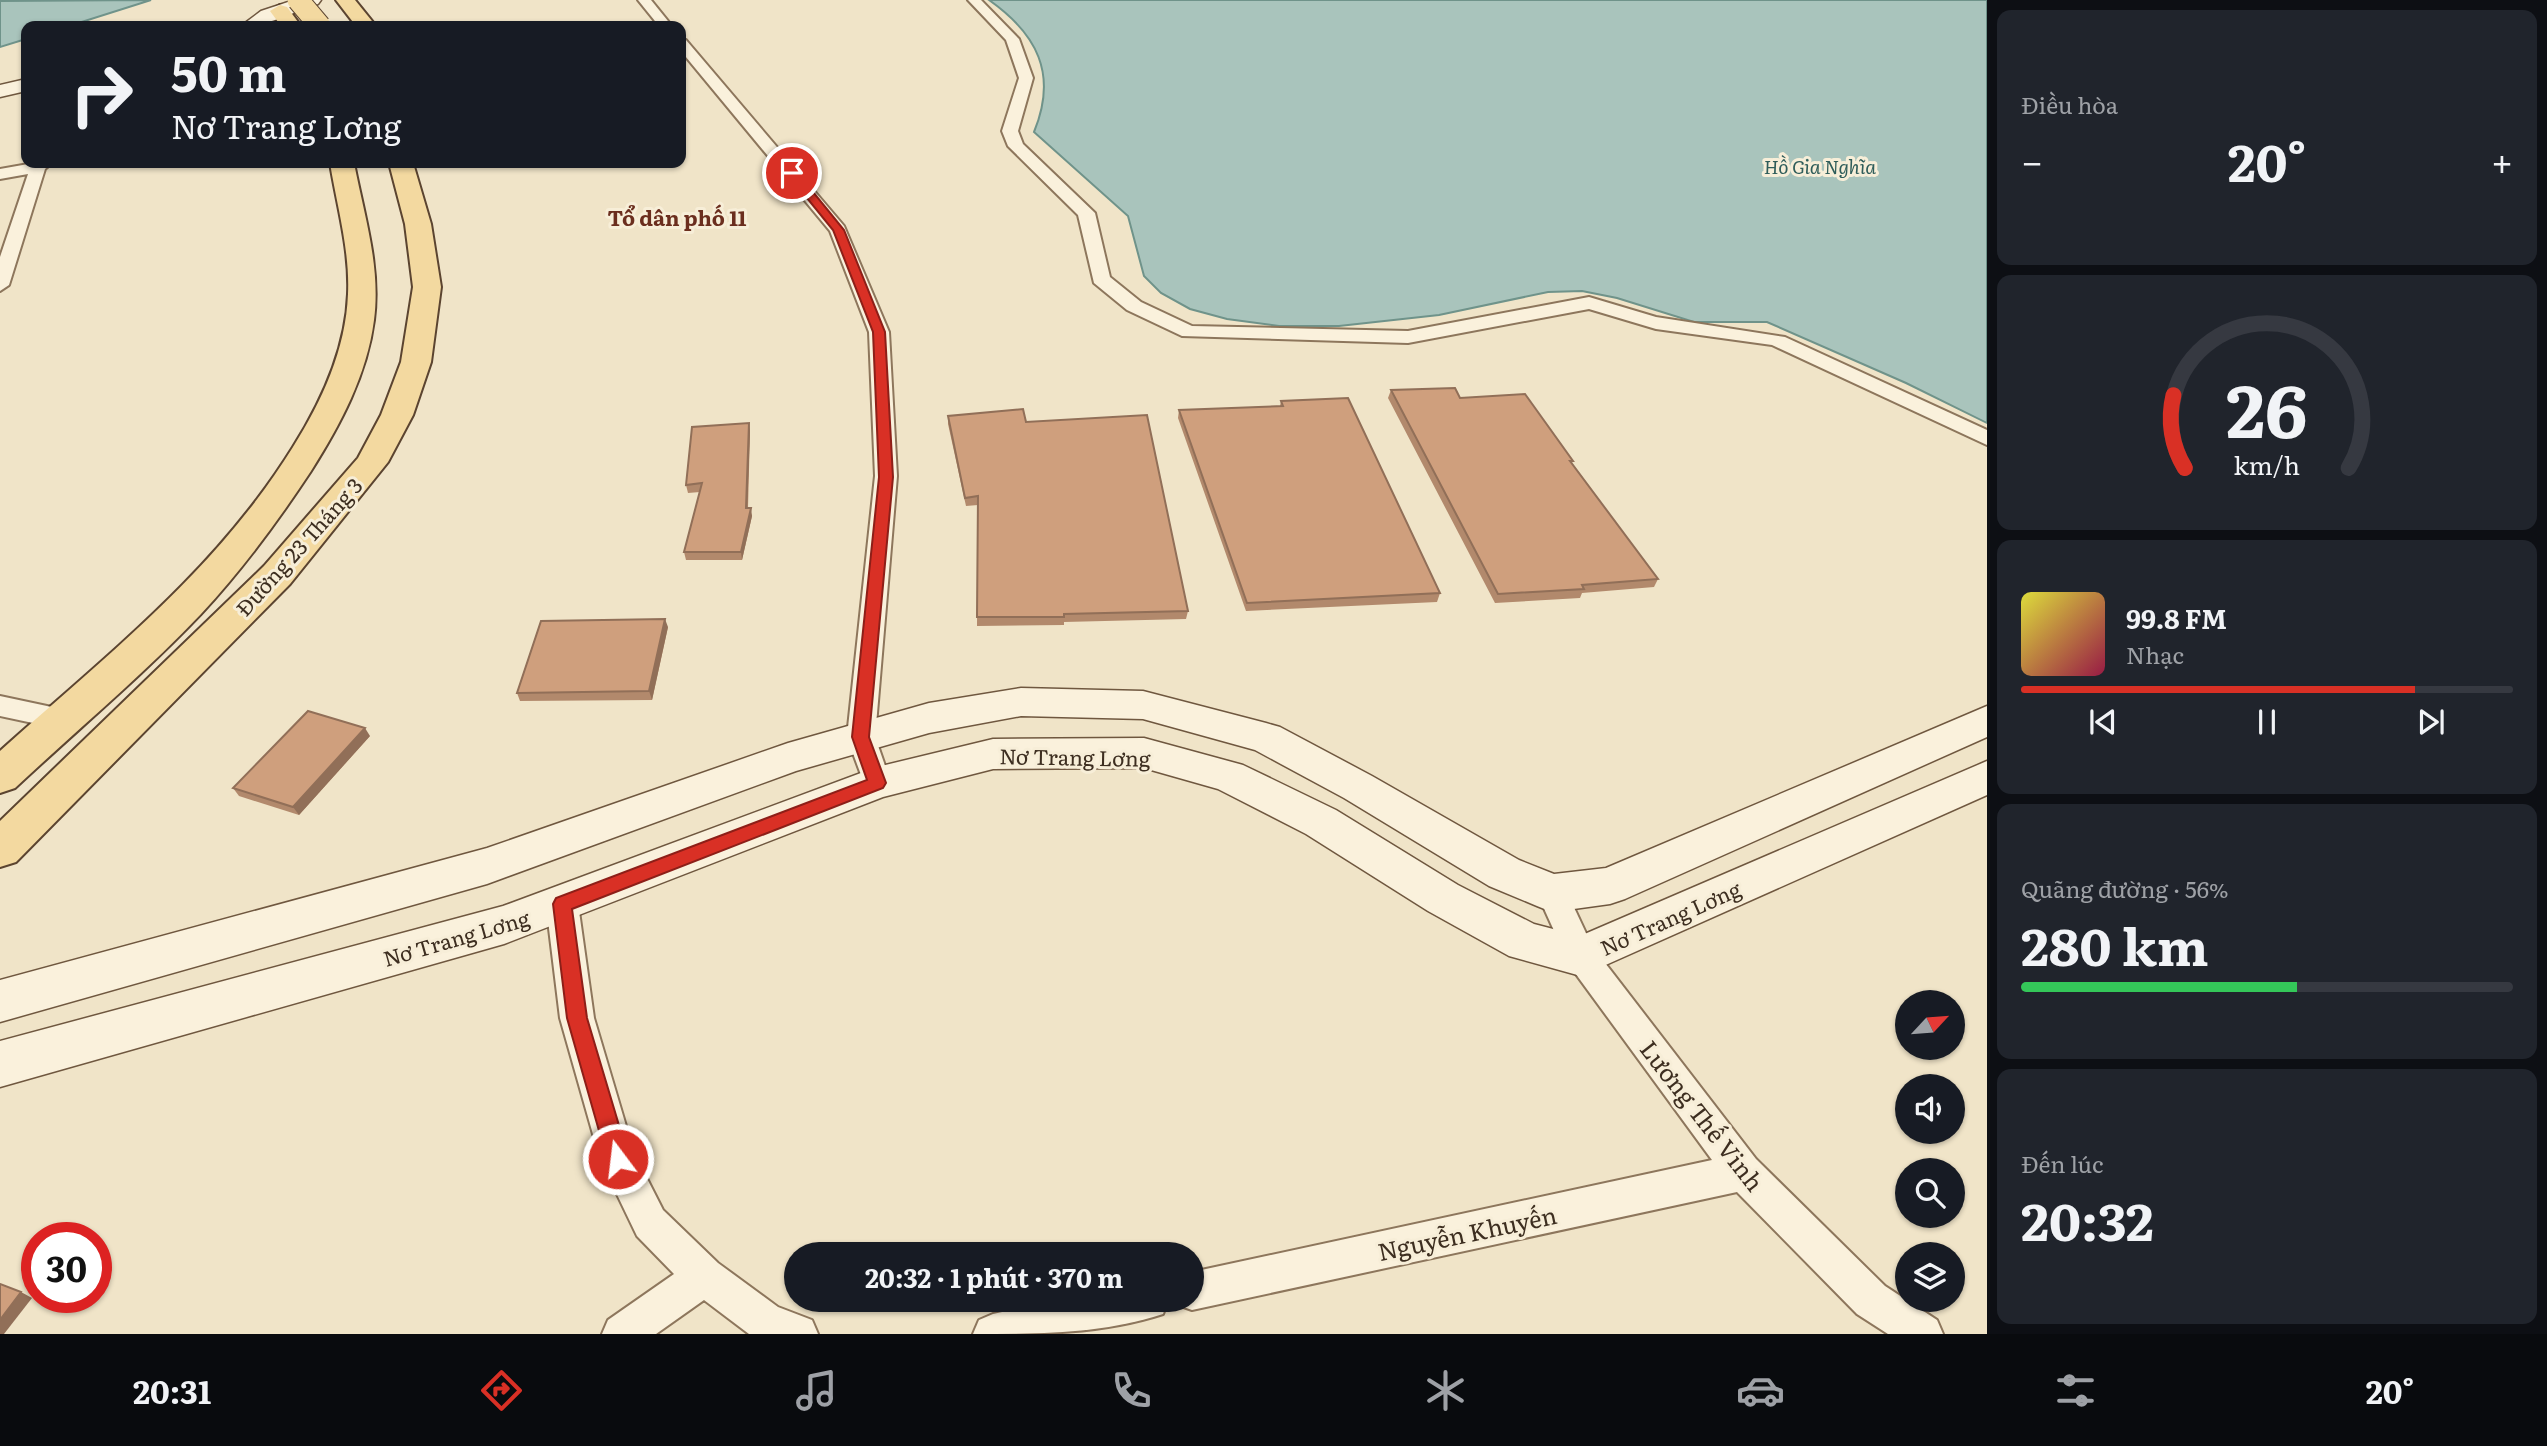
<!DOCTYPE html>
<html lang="vi">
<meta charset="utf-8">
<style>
:root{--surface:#171b24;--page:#20242c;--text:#f1f3f6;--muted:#9ea1a6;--line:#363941;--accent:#d93025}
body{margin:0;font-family:Literata,serif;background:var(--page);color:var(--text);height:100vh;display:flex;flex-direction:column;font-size:26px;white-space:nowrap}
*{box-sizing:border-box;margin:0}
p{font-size:23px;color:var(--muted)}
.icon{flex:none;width:38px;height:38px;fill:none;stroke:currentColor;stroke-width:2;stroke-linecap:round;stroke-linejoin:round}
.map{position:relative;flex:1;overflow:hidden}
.details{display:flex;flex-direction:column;gap:10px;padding:10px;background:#0d0f14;width:560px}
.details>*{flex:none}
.banner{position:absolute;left:21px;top:21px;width:665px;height:147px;border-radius:14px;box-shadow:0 2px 5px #0004;background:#171b24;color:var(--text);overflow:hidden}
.needle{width:46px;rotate:64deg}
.fabs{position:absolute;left:1895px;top:990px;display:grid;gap:14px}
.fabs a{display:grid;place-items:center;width:70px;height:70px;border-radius:50%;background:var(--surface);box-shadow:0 2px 5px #0004;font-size:35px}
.speed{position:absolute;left:21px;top:1222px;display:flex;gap:14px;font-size:35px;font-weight:700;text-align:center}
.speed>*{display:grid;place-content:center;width:91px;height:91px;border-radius:50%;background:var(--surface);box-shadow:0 2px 5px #0004;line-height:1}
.speed .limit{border:10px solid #d22;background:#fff;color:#111}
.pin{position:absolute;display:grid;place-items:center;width:60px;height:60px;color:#fff;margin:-30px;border:4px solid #fff;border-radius:50%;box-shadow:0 2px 7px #0007}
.me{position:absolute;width:77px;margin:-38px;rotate:345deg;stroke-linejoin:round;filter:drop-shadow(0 0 5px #0008)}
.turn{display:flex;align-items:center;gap:24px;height:147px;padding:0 35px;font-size:32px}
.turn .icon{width:91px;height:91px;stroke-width:2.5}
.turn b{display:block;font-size:49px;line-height:60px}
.big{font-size:52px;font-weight:700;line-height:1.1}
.details .widget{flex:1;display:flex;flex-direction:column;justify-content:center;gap:10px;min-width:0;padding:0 24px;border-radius:14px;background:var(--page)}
.details .dial{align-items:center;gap:0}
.dial svg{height:182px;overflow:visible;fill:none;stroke:var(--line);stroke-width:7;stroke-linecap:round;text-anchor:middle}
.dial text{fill:var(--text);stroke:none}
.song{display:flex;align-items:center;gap:21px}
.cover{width:84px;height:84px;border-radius:10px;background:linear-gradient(135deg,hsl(60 70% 55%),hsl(340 70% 35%))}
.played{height:7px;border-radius:4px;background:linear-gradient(90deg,var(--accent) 80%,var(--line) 80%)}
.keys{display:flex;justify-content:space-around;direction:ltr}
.heat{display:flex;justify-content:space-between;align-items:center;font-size:38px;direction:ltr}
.charge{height:10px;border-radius:5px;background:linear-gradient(90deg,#34c759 56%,var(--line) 0)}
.trip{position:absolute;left:784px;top:1242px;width:420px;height:70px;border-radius:35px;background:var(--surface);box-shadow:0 2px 5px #0004;font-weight:700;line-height:70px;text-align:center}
.tabs{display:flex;height:112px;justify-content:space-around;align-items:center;background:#090b0e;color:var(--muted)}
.tabs .icon{width:49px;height:49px}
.tabs .selected{color:var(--accent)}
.tabs b{font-size:32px;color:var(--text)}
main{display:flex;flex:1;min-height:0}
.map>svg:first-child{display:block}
.water{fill:#a9c4bc;stroke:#6f938a;stroke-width:2}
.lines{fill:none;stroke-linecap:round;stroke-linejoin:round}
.street-casing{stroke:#8d765c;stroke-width:4}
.secondary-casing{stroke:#6f573f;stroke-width:3}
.primary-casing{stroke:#5b4430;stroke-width:4}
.street{fill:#faf1dc;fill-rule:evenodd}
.secondary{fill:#faf1dc;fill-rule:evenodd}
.primary{fill:#f3d9a0;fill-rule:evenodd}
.primary-bridge-casing{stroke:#5b4430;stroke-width:23;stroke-linecap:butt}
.primary-bridge{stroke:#f3d9a0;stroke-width:21}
.wall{fill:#b2896c}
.shaded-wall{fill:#916f58}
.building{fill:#cf9f7d;stroke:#916f58;stroke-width:2}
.route{fill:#d93025;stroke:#8d1f18;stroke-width:2}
.labels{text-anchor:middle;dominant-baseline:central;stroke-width:6;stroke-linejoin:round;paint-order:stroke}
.far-water-label{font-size:19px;font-style:italic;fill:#2f5d5a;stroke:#f7eed8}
.far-quarter-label{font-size:21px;font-weight:bold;fill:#6b2e1e;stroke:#f7eed8}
.street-label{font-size:21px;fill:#3d2e20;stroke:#f7eed8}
.near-street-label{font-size:24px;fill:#3d2e20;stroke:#f7eed8}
</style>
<main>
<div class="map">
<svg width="1987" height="1334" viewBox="0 0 1987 1334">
<rect width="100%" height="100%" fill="#f0e4c8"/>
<g class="water">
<path d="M151,0L69,26H26V39L0,47V1Z"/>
<path d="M989,0H1987V423L1906,383L1767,322H1694L1617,298L1582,291L1548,292L1439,315L1339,326H1279L1227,319L1190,309L1161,293L1144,276L1128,216L1034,132C1058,74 1037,34 989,0Z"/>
</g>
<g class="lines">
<g class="street-casing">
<g id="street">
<path d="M638,0H651L672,26H659Z"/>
<path d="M968,0H981L1019,39L1033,78L1018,131L1023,144L1095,213L1110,277L1141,302L1192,326L1408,331L1589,297L1656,317L1785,337L1987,430V445L1772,345L1656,329L1589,309L1408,343L1182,336L1127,310L1094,283L1078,215L1008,146L1002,131L1019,78L1006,40Z"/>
<path d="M681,39L686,40L844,226L889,332L897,476L875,737L891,783L887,791L877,794L867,791L847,737L875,476L869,332L830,231L681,51Z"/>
<path d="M34,163H52L45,169L9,285L0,291V257L28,174L0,179V169Z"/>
<path d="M0,696L61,709L71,712L75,719L71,726L61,729L0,716Z"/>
<path d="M1552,880L1563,884L1592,946L1756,1159L1885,1286L1937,1320L1943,1334H1888L1857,1314L1737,1192L1192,1310L1178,1305L1176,1300H1192V1272L1712,1160L1570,966L1537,893L1541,884Z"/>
<path d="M562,891L573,895L578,904L594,1018L634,1153L663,1210L718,1263L778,1307L812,1320L818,1334H749L704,1300L656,1334H602L608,1320L674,1274L637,1236L600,1159L560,1018L546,904L551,895Z"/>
<path d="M1057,1300H1168L1163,1314C1102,1334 1037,1334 973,1334L979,1320L993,1314Z"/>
</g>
</g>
<g class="secondary-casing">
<g id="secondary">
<path d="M294,0H321L318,4C293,12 267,27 241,26L261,11Z"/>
<path d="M26,79V91L0,97V85Z"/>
<path d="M1021,688L1143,691L1266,723L1280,727L1372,776L1519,860L1554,874L1606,868L1987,706V737L1625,899L1610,904L1552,912L1537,906L1489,886L1344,798L1255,750L1143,719L1021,716L929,733L796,771L487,884L0,1022V980L487,848L788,743L929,703Z"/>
<path d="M1144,738L1243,765L1336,810L1458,885L1534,924L1580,936L1987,761V795L1581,976L1509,956L1428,911L1306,834L1218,789L1144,768L993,769L883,797L504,944L0,1087V1041L503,906L877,767L993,739Z"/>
</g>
</g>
<g class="primary-casing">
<g id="primary">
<path d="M336,0H355L376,26H356Z"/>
<path d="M280,5L287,7L301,26H281L270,11Z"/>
<path d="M330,163H354C364,215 381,267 374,320C367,375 340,425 311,471C278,521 242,570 201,614C143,675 77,730 15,788L0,793V751C107,655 216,571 293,447C322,401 346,349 348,294C350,250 337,206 330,163Z"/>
<path d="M389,163H413L431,224L441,287L431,362L413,415L388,462L290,584L16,862L0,867V821L264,566L358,458L381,415L401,362L413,287L405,224Z"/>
</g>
</g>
<use href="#street" class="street"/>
<use href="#secondary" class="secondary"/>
<use href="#primary" class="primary"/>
<g class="primary-bridge-casing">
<path id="primary-bridge" d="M298,0L320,26"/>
</g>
<use href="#primary-bridge" class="primary-bridge"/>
</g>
<g class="wall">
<path d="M1391,390L1573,461L1572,463L1658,579L1654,587L1582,593L1580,598L1495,603L1388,398Z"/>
<path d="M1281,401L1440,593L1437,602L1246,611L1178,418L1179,410L1280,406Z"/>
<path d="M948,416L1026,422L1188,611L1186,619L1064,622V625L977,626L978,505L966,506L948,424Z"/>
<path d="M749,423L750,431L748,508L752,516L742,560H686L684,552L700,492L688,493L686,485Z"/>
<path d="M668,627L652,700L520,701L517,693Z"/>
<path d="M370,736L299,815L239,796L233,788Z"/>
</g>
<g class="shaded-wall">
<path d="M749,423L750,431L747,516L746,508Z"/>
<path d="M751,508L752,516L742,560L741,552Z"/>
<path d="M665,619L668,627L652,700L649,691Z"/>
<path d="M365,728L370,736L299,815L293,807Z"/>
<path d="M21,1292L32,1298L4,1334H0V1320Z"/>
</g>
<g class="building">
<path d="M1455,388L1460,398L1525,394L1573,461H1570L1658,579L1582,585L1584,589L1498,594L1391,390Z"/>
<path d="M1348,398L1440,593L1247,603L1179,410L1283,406L1281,401Z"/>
<path d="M1023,409L1026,422L1147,415L1188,611L1064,614V617H977L978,496L965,498L948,416Z"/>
<path d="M749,423L746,508H751L741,552H684L702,483L686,485L692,427Z"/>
<path d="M665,619L649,691L517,693L541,621Z"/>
<path d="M308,711L365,728L293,807L233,788Z"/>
<path d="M0,1284L21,1292L0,1320Z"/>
</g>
<path class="route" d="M789,171H796L844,230L885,332L893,477L869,737L886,783L883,788L572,909L587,1018L629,1159L625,1167L618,1170L610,1167L607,1159L567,1018L553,904L556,898L867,780L852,737L879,477L873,332L833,230L789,176Z"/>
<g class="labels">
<g class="far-water-label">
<text x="1820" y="166">Hồ Gia Nghĩa</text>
</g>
<g class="far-quarter-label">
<text x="677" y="216">Tổ dân phố 11</text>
</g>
<g class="street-label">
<text transform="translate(298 546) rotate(-48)">Đường 23 Tháng 3</text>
<text transform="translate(1075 756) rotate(1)">Nơ Trang Lơng</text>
<text transform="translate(1670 917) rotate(-24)">Nơ Trang Lơng</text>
<text transform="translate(456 937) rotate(-16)">Nơ Trang Lơng</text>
</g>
<g class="near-street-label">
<text transform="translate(1703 1115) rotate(52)">Lương Thế Vinh</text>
<text transform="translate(1467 1232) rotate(-12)">Nguyễn Khuyến</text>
</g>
</g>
</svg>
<div class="fabs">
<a><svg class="needle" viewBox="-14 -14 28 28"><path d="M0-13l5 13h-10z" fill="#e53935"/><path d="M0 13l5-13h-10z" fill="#9ea1a6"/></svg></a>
<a><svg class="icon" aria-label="sound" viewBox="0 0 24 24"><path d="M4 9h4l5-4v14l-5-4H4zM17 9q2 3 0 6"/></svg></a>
<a><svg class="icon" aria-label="search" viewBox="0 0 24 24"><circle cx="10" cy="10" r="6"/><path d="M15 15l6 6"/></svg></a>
<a><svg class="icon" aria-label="layers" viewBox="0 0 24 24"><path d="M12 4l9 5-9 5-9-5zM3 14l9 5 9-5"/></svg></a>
</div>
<div class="speed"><div class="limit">30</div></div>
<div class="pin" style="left:792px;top:173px;background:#d93025"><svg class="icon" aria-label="arrive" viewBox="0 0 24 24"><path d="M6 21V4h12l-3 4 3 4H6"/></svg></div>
<svg class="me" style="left:618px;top:1159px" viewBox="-20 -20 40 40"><circle r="17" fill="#d93025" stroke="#fff" stroke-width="3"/><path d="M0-11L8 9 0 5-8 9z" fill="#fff"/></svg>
<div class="trip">20:32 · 1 phút · 370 m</div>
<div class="banner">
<div class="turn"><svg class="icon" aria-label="right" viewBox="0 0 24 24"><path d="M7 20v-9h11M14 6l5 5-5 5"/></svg><div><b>50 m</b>Nơ Trang Lơng</div></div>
</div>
</div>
<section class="details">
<div class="widget"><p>Điều hòa</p>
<div class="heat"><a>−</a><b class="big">20°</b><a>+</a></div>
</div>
<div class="widget dial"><svg viewBox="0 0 100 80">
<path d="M14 69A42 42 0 1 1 86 69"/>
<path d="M14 69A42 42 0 0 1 9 37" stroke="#d93025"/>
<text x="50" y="56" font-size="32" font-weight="700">26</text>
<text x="50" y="72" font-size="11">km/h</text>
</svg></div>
<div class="widget">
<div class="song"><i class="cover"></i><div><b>99.8 FM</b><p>Nhạc</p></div></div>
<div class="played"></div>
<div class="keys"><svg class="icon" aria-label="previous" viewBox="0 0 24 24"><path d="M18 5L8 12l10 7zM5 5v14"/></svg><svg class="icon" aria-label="pause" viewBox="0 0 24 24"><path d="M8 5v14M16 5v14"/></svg><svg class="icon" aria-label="next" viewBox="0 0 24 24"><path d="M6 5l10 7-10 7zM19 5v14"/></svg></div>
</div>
<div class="widget"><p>Quãng đường · 56%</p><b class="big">280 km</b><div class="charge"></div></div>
<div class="widget"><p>Đến lúc</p><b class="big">20:32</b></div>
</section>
</main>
<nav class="tabs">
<b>20:31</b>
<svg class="icon selected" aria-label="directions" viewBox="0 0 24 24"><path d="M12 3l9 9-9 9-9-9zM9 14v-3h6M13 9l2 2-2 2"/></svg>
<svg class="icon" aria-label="music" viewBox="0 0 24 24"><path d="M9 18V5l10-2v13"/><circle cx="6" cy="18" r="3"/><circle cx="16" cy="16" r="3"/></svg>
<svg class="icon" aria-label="phone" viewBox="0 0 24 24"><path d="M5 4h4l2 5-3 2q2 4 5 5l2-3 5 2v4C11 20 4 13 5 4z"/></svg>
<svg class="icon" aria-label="climate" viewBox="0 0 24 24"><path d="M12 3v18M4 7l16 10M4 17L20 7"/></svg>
<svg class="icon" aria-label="car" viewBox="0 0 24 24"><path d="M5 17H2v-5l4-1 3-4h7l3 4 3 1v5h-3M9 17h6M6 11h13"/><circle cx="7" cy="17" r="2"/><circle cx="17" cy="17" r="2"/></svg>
<svg class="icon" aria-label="filters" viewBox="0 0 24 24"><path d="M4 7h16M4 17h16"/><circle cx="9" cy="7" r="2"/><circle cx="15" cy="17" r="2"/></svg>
<b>20°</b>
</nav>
